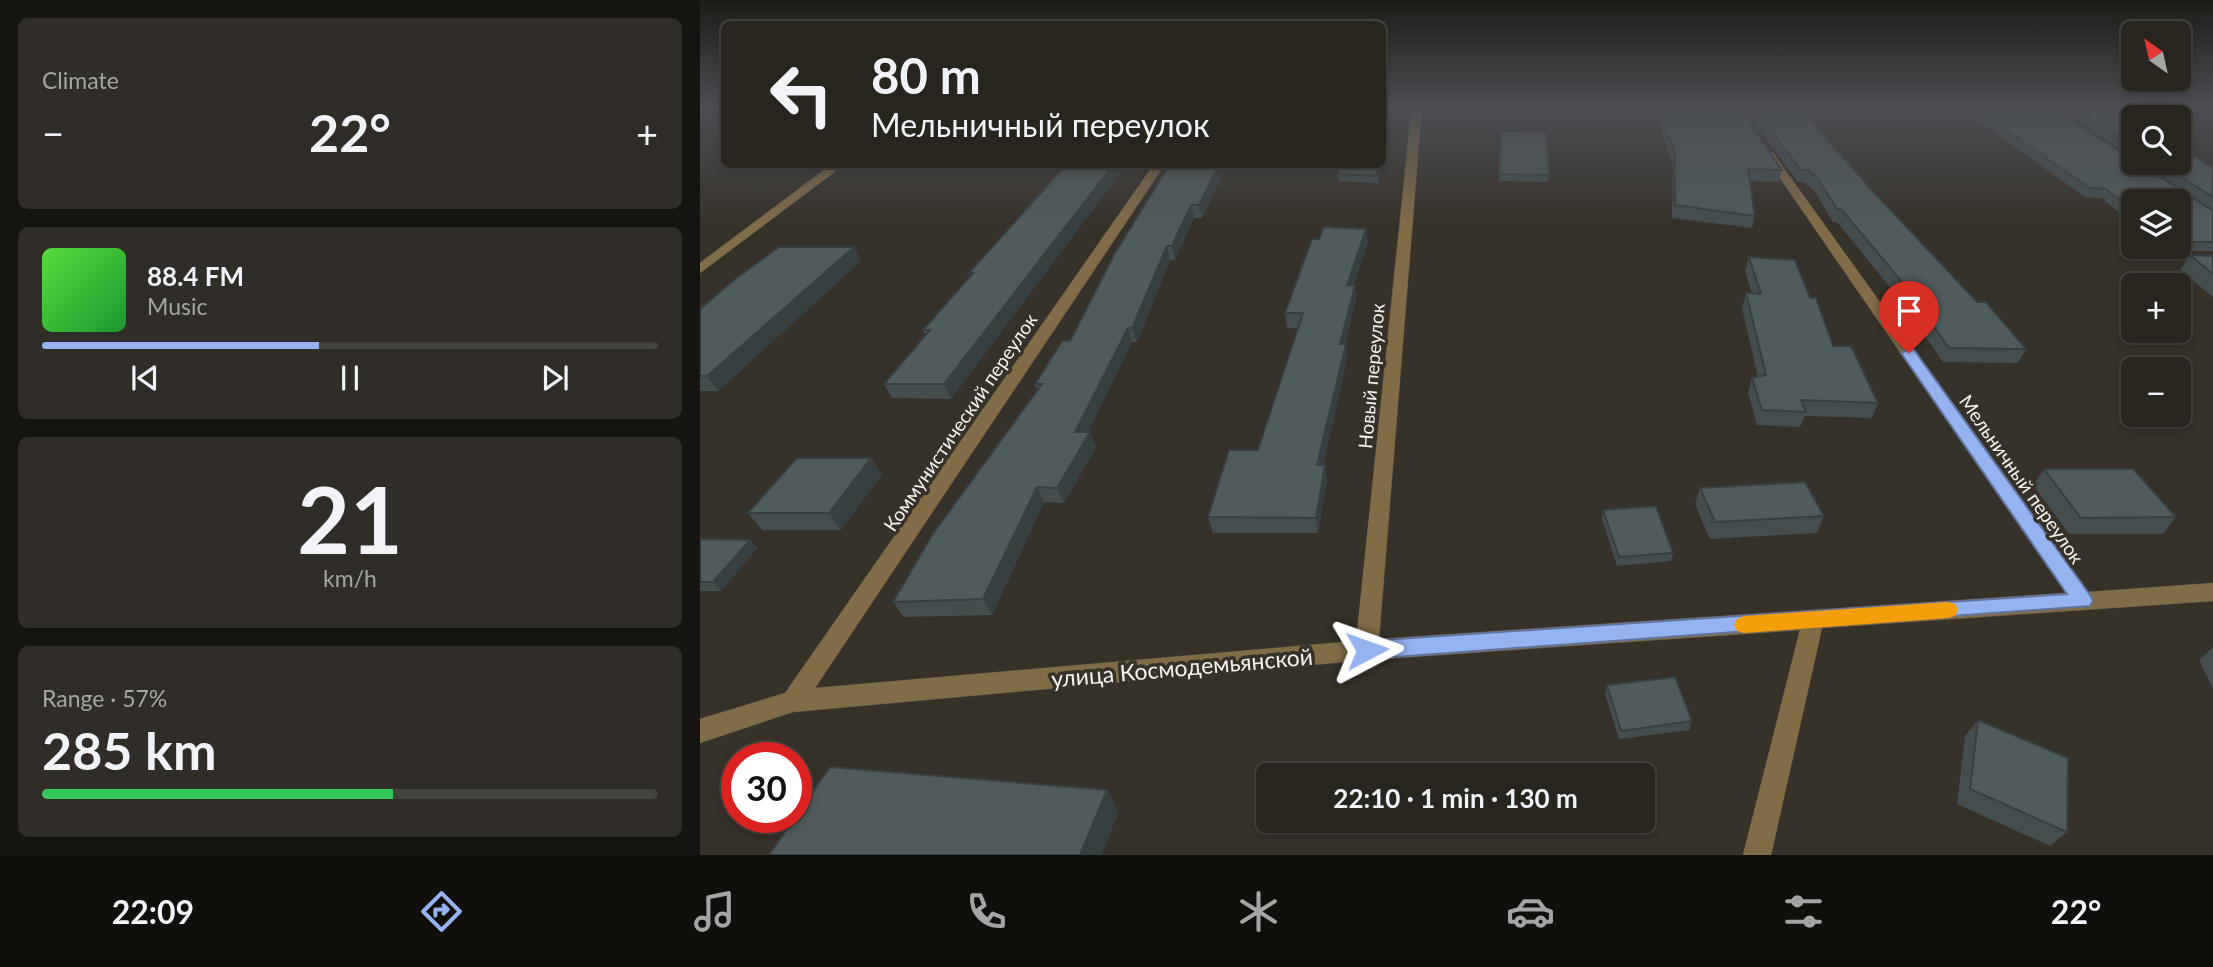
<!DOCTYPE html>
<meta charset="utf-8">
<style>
:root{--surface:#28251f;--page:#302d28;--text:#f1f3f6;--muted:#a5a5a4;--line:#44423d;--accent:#95b2f1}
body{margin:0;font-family:Lato,sans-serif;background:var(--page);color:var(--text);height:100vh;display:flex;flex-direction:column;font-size:26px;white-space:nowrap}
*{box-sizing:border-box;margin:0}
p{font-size:23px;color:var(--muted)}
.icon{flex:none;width:38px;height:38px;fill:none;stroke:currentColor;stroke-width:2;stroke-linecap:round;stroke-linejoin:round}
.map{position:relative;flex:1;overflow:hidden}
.sheet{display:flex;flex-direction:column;gap:18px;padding:18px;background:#161411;width:700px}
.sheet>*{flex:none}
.banner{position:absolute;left:21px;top:21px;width:665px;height:147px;border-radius:10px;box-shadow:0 4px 10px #0003,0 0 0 2px var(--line);background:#28251f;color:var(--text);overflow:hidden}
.needle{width:46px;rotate:326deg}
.buttons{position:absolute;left:1421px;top:21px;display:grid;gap:14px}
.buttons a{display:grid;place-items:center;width:70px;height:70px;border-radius:10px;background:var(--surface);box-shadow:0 4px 10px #0003,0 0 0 2px var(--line);font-size:35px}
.speed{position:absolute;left:21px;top:742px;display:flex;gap:14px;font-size:35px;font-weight:700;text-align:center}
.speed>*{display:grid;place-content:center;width:91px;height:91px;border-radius:50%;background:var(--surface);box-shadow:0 4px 10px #0003,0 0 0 2px var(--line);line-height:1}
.speed .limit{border:10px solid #d22;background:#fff;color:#111}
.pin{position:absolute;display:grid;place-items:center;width:60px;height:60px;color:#fff;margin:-72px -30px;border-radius:50% 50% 50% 0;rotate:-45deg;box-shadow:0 0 7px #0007}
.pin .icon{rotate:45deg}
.me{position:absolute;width:77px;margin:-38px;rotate:86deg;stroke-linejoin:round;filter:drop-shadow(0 0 5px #0008)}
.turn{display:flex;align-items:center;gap:24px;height:147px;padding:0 35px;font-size:32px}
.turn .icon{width:91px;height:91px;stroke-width:2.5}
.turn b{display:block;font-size:49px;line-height:60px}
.big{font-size:52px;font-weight:700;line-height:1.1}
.sheet .card{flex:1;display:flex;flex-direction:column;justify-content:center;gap:10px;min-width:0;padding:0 24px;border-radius:10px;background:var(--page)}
.sheet .dial{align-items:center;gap:0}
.dial b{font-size:91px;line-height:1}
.song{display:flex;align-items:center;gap:21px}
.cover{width:84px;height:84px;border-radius:10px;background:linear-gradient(135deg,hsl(110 70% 55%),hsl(130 70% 35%))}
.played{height:7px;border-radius:4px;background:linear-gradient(90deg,var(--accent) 45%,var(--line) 45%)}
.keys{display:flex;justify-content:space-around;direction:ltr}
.heat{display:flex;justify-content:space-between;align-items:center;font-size:38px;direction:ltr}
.charge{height:10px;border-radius:5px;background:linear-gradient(90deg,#34c759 57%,var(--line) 0)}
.trip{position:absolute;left:556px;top:763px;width:399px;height:70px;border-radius:10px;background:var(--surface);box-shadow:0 4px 10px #0003,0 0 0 2px var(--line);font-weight:700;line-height:70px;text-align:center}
.tab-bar{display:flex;height:112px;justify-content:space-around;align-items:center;background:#100f0c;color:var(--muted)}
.tab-bar .icon{width:49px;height:49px}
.tab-bar .current{color:var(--accent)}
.tab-bar b{font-size:32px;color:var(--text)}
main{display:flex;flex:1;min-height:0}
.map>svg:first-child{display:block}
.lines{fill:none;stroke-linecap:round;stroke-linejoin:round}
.street-casing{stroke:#555048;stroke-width:1}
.street{fill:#816c48;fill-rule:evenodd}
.wall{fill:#444e4f}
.shaded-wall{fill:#374040}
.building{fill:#4f5b5c;stroke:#374040;stroke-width:2}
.route{fill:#95b2f1;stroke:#61749d;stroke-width:2}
.slow{fill:#f59e0b}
.labels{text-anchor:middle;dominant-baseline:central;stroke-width:7;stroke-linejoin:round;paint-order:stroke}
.street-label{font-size:19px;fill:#f5f2ed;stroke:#363129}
.near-street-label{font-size:23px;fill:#f5f2ed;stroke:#363129}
</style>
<main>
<section class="sheet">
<div class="card"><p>Climate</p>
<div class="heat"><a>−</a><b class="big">22°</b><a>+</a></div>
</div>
<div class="card">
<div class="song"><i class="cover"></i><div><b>88.4 FM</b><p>Music</p></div></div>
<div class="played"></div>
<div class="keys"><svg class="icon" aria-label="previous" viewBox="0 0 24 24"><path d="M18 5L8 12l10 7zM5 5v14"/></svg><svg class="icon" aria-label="pause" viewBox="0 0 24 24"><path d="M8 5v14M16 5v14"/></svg><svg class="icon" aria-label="next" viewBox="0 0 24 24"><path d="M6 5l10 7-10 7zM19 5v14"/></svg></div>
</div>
<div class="card dial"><b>21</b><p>km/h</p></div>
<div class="card"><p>Range · 57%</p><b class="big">285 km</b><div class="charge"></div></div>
</section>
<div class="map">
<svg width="1513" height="855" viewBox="0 0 1513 855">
<rect width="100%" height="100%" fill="#363129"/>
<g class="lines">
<g class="street-casing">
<g id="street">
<path d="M712,106H722L679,639L1366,593L1064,155L1069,152L1073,153L1388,592L1513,583V601L1122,628L1071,855H1043L1100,630L667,660L93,712L0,743V719L85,693L454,164H465L115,688L656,641Z"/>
<path d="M132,164H145L0,273V263Z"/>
</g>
</g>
<use href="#street" class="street"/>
</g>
<g class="wall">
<path d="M953,106H1037L1082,170L1079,182L1050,181L1055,216L1052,228L972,218L973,165Z"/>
<path d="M1042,106H1100L1110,120L1168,186L1277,302L1326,349L1318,363L1243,362L1201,301L1137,222H1133L1115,192L1105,182H1098Z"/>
<path d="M1257,106H1350L1513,211V251H1466L1460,247H1479V201H1433V224L1402,198L1385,197Z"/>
<path d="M1356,106H1411L1433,119V157Z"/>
<path d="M801,131L849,175L848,182L799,181Z"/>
<path d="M1442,163H1479L1513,168V210Z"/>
<path d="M367,164H427L251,399L192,398L184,384L226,335L223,330L270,276L269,273Z"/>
<path d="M470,164H527L502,218H494L475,260H470L437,342H432L388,432H390L396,447L364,503L344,502L292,615L204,617L193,602L337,390L335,384L370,341Z"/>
<path d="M680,164L678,183L639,181L638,174Z"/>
<path d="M666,229L668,243L653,285H655L656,299L645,344L647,359L623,465H625L627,480L618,533H513L508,517L558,450L598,328H587L585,313L619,239Z"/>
<path d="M1490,255L1513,256V297L1480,270Z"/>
<path d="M1049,257L1110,298L1133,346L1178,403L1172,418L1105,416L1100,427L1057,425L1048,393L1052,378L1058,377L1042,308L1046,293L1052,294L1045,271Z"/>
<path d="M161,261L18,391H0V309Z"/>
<path d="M171,458L182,474L141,530H62L48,513Z"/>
<path d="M1344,469L1476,517L1463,534H1369L1333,485Z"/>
<path d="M1000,488L1124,516L1117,533L1010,539L995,504Z"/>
<path d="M903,510L973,553L971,561L917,566L902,519Z"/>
<path d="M0,539L50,540L57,548L21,591H0Z"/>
<path d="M1513,647V689L1499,660Z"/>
<path d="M907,685L992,721L989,730L919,739L905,694Z"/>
<path d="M1278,720L1367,832L1350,846L1257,804L1265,736Z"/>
</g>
<g class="shaded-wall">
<path d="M414,164H427L251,399L244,384Z"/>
<path d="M519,164H527L502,218L499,205Z"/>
<path d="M491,205L494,218L475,260L472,246Z"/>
<path d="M666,229L668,243L649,299L647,285Z"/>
<path d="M467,246L470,260L437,342L432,328Z"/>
<path d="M154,247L161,261L18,391L7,376Z"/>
<path d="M655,285L656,299L641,359L640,344Z"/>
<path d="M428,328L432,342L381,447L375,432Z"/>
<path d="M646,344L647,359L619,481L617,465Z"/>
<path d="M390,432L396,447L364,503L357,488Z"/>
<path d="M171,458L182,474L141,530L129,513Z"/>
<path d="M625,465L627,480L618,533L616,518Z"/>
<path d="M337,487L344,502L292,615L283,599Z"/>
<path d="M50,540L57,548L21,591L13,582Z"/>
<path d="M407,790L419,811L402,855H380Z"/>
</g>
<g class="building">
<path d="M682,106H685L682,126Z"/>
<path d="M958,106H1037L1082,170L1048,169L1055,216L975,205V153Z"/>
<path d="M1052,106H1100L1110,120L1168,186L1277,302H1286L1326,349L1249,348L1207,288L1141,209H1137L1118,179L1109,170H1101Z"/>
<path d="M1271,106H1350L1433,160V163H1438L1513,211V242H1479V201H1433V211L1406,189L1390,188Z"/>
<path d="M1371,106H1411L1433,119V146Z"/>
<path d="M801,131L847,133L849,175L799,174Z"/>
<path d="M1479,147L1513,168V197L1459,163H1479Z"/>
<path d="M367,164H414L244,384H184L230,330H223L273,273H269Z"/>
<path d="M470,164H519L499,205H491L472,246H467L432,328H428L375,432H390L357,488L337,487L283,599L193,602L232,535L342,384H335L362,341H370L415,253Z"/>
<path d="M640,164H678L677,176L638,174Z"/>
<path d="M624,227L666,229L647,285H655L640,344H646L617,465H625L616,518L508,517L529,450H558L603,313H585L612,239H619Z"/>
<path d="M79,247H154L7,376H0V309L34,280Z"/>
<path d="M1490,255L1513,256V274Z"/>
<path d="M1049,257L1095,260L1110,298H1116L1133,346H1151L1178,403L1101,400L1106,412L1062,410L1052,378L1066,375L1046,293L1061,294Z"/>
<path d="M97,458H171L129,513H48Z"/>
<path d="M1344,469H1433L1476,517L1381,518Z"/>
<path d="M1105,482L1124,516L1015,522L1000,488Z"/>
<path d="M956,506L973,553L919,557L903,510Z"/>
<path d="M0,539L50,540L13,582H0Z"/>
<path d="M975,677L992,721L921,731L907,685Z"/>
<path d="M1278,720L1368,758L1367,832L1270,789Z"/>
<path d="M130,767L407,790L380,855H69L95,817H96V816Z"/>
</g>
<linearGradient id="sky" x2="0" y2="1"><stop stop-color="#1e1b17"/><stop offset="0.47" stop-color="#4c4e54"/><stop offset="1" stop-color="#4c4e54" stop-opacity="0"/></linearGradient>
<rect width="1513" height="226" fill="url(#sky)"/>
<path class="route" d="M1209,349L1214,350L1390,595L1393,601L1390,606L667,659L659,657L656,650L659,644L667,641L1367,594L1201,353Z"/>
<path class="slow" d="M1248,602L1255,604L1258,610L1255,616L1248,618L1044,633L1037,631L1034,625L1037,619L1044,616Z"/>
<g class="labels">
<g class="street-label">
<text transform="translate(671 376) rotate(-85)">Новый переулок</text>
<text transform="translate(260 422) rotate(-56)">Коммунистический переулок</text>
<text transform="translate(1322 479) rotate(55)">Мельничный переулок</text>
</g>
<g class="near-street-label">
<text transform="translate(482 667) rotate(-5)">улица Космодемьянской</text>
</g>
</g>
</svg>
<div class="buttons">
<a><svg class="needle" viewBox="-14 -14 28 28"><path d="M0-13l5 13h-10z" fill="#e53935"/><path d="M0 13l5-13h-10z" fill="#a5a5a4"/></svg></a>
<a><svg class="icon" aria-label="search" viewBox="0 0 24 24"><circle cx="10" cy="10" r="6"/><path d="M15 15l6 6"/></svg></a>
<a><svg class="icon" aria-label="layers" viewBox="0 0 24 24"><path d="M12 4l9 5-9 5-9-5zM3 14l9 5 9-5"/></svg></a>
<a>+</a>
<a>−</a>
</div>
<div class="speed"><div class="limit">30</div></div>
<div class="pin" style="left:1209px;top:353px;background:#d93025"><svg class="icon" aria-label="arrive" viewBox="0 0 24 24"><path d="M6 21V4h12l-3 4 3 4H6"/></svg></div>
<svg class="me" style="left:667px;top:650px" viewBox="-20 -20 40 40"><path d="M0-17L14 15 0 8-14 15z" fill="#95b2f1" stroke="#fff" stroke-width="4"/></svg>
<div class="trip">22:10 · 1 min · 130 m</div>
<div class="banner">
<div class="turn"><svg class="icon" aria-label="left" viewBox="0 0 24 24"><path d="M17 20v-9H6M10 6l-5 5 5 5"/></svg><div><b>80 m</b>Мельничный переулок</div></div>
</div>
</div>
</main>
<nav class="tab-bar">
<b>22:09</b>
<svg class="icon current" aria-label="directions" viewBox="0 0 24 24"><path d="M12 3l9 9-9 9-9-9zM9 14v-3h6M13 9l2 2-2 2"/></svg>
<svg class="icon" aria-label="music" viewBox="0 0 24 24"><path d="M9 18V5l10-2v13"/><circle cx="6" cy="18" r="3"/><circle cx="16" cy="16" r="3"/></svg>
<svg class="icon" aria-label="phone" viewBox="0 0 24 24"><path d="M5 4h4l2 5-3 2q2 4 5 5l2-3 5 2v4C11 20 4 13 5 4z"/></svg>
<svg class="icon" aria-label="climate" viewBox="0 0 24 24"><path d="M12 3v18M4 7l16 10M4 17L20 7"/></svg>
<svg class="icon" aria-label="car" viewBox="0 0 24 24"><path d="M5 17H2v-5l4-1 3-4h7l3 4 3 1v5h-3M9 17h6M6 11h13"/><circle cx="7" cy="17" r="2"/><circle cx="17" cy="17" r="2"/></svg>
<svg class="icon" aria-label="filters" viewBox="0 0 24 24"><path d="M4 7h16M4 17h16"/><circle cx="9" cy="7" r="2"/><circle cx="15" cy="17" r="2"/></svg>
<b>22°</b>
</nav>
